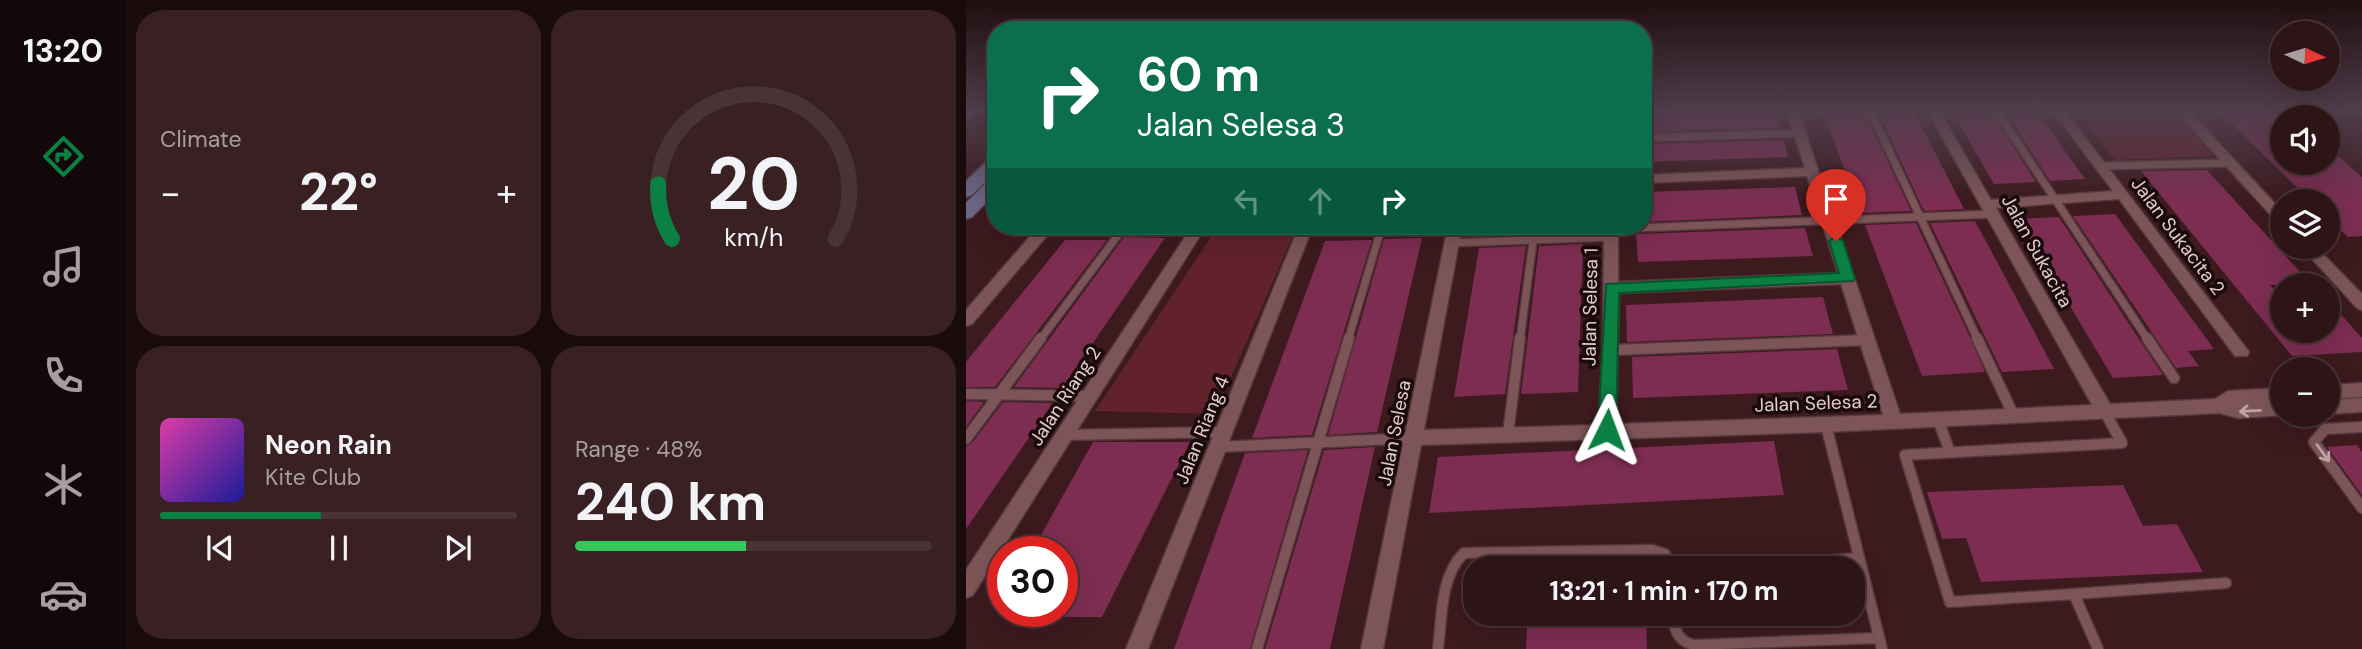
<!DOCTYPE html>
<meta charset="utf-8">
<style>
:root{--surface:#2d1416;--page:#392123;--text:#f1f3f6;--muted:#a79ea1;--line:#483335;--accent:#0b8043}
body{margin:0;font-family:"DM Sans",sans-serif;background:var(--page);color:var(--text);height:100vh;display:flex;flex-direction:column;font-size:26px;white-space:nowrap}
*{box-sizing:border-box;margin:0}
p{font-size:23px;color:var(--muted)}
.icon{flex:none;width:38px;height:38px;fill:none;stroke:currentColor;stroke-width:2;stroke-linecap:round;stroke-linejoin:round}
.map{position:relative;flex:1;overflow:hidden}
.side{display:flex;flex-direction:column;gap:10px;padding:10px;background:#190b0c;width:840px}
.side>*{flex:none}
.banner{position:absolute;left:21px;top:21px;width:665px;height:214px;border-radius:28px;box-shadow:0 7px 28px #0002,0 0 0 2px var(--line);background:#0b6e4f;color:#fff;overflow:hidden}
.needle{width:46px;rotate:94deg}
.tools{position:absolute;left:1304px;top:21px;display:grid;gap:14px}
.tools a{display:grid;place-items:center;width:70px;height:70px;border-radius:50%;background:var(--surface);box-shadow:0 7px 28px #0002,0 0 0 2px var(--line);font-size:35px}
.speed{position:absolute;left:21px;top:536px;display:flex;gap:14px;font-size:35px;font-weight:700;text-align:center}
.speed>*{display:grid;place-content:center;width:91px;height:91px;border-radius:50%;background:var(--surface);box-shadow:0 7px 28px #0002,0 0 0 2px var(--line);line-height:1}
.speed .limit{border:10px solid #d22;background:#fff;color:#111}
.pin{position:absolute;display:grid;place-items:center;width:60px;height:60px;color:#fff;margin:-72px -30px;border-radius:50% 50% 50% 0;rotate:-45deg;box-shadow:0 0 7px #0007}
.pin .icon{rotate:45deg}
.me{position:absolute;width:77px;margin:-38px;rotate:3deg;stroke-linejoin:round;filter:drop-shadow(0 0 5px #0008)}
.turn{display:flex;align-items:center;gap:24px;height:147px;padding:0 35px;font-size:32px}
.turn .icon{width:91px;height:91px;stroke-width:2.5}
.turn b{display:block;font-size:49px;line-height:60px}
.lanes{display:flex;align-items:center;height:66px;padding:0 35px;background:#0003;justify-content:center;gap:35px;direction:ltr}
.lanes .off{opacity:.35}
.big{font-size:52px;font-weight:700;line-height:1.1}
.side .tile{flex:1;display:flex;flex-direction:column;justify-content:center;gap:10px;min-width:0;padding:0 24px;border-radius:28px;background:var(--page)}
.side .dial{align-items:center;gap:0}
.dial svg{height:182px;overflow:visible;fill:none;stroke:var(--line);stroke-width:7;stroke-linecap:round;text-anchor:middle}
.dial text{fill:var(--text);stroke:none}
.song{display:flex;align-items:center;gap:21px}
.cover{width:84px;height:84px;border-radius:10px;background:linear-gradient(135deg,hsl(320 70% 55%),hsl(240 70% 35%))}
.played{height:7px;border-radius:4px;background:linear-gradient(90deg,var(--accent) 45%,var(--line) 45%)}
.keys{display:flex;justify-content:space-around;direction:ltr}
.heat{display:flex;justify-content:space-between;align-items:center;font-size:38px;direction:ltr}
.charge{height:10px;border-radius:5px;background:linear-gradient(90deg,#34c759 48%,var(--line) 0)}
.side .tiles{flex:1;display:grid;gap:10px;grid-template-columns:repeat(2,1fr)}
.trip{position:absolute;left:497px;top:556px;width:402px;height:70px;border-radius:28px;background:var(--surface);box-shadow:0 7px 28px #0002,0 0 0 2px var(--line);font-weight:700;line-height:70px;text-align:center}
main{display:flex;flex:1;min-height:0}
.tab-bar{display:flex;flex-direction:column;width:126px;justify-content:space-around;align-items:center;background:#120809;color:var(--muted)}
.tab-bar .icon{width:49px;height:49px}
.tab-bar .current{color:var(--accent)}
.tab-bar b{font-size:32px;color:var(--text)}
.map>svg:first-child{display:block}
.green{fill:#61222b}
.building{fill:#7d2d52}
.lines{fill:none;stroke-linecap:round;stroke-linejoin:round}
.lane-far1-casing{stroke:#54383b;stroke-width:10}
.lane-casing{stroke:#54383b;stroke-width:13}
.street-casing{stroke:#54383b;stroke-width:3}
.secondary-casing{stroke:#54383b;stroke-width:3}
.lane-far1{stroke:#7d5558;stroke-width:7}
.lane{stroke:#7d5558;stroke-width:10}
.street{fill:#7d5558;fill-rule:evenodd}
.secondary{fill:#6b6888;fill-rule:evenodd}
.oneway{stroke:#bfa2a3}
.route{fill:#0b8043;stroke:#07532c;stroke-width:2}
.labels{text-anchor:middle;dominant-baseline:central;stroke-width:7;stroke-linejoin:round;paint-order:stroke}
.street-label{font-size:19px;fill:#e3cbcc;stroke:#190a0c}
</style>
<main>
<nav class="tab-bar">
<b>13:20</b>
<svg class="icon current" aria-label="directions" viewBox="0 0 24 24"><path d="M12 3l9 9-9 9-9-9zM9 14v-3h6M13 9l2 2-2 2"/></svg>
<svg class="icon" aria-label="music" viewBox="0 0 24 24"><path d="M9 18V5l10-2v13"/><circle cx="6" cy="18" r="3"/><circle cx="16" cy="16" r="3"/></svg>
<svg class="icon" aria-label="phone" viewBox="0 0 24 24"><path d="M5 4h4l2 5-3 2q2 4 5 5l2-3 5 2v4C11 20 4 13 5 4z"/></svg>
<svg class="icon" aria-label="climate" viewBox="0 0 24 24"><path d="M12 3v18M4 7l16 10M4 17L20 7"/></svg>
<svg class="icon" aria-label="car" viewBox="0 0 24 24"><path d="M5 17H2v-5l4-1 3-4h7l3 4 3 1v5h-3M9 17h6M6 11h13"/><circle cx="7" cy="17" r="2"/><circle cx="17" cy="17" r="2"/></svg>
</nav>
<section class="side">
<div class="tiles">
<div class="tile"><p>Climate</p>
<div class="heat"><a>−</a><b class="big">22°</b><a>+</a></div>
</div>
<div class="tile dial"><svg viewBox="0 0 100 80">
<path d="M14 69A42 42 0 1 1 86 69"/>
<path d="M14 69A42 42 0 0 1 8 45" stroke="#0b8043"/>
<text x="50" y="56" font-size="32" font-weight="700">20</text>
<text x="50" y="72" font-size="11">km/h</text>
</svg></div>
<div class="tile">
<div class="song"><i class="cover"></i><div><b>Neon Rain</b><p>Kite Club</p></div></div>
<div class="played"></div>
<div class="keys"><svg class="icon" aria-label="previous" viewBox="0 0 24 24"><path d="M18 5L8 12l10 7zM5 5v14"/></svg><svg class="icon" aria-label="pause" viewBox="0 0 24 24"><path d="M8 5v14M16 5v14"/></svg><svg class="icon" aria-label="next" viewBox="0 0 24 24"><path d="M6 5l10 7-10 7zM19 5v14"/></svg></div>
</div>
<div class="tile"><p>Range · 48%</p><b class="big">240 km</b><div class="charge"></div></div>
</div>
</section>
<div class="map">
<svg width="1396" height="649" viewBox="0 0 1396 649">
<rect width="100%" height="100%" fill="#3c1a1e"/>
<g class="green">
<path d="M1112,110H1207L1248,156L1149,160Z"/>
<path d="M249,231L328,233L249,414L129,411Z"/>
</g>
<g class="building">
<path d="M809,110L814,128L677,132V111Z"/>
<path d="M856,110H898L945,211L895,213Z"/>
<path d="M911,110H947L998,209L958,211Z"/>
<path d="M985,110H1024L1070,182L1028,184Z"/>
<path d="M1038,110H1070L1119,179L1084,181Z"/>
<path d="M1252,110H1316V163H1362V147L1396,177V236L1382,237L1362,218V201H1345Z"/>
<path d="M818,140L822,157L677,162V144Z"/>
<path d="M1241,170L1346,285H1304L1316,299V331H1362V300L1396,338V352L1326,356L1175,171Z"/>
<path d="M829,187L836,215L677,222V192Z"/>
<path d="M1149,214L1248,349L1222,351L1233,366L1210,368L1107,216Z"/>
<path d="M1093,217L1175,342L1197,375L1147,378L1052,219Z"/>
<path d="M1009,221L1037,273L1088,369L1036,372L964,223Z"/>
<path d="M950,223L1004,337L1019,372L956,376L899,225Z"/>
<path d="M517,226H563L562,234L515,236Z"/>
<path d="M575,226H617V232L574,234Z"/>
<path d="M839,228L847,256L672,262L670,234Z"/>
<path d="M158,237L199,238L96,388L48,387Z"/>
<path d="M456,238L411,432L362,435L418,239Z"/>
<path d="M99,240H141L29,387H0V362Z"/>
<path d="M402,240H406L346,435L286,438L359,241Z"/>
<path d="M617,244L612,392L555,394L573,246Z"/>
<path d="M560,246L539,394L488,397L513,248Z"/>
<path d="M857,297L867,334L661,342L660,305Z"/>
<path d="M871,349L882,390L667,398L666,357Z"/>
<path d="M0,401L18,402L0,427Z"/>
<path d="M37,402L87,403L0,529V446L6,443Z"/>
<path d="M808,441L818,495L463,513L472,457Z"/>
<path d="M127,442H224L136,617H96V551H66Z"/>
<path d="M1391,445L1396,452V495L1361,447Z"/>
<path d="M409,447L364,649H299L358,450Z"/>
<path d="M342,450L284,649H208L279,453Z"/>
<path d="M1157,485L1177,526L1211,524L1237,572L1015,582L1000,538L976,539L961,492Z"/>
<path d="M562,614H680L681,649H560Z"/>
</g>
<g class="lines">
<g class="lane-far1-casing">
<g id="lane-far1">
<path d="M904,110L1012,340"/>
<path d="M1030,110L1182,340"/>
<path d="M677,138L834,133"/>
<path d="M1134,166L1264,163"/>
<path d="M645,229L1027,214"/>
<path d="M486,243L645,237"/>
<path d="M74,340L158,227"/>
<path d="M382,340L416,226"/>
<path d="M554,340L569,226"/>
</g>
</g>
<g class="lane-casing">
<g id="lane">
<path d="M1011,338L1048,416"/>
<path d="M1181,338L1208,378"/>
<path d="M645,350L902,340"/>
<path d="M0,394L123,396"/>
<path d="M972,420L984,452"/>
<path d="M860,425L916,649"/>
<path d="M1396,427L1359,429L1348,442L1396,508"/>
<path d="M542,434L554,338"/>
<path d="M99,435L257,432"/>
<path d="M0,439L75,338"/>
<path d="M252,447L449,438"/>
<path d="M774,568L892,558"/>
<path d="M1108,594L1260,583"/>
<path d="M707,614C708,629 711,641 728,645L913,638"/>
<path d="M291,649L383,338"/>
<path d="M472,649C476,618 474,576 498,553L686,550L699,554L704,569"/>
<path d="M1132,649L1108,594L984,602L939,455L1156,443L1139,412"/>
</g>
</g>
<g class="street-casing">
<g id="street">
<path d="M14,110L0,121L1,110Z"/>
<path d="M820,110H832L934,414L1126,405L961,110H973L1025,200L1147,191L1086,110H1098L1283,352L1281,356H1269L1153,199L1030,208L1144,404L1249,399L1262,391L1316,388V402H1310H1316V415H1320L1272,418L1253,413L860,432L455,445L417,649H395L482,226H496L458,430L632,425L637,350L638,226H652V282L872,273L841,176L677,183V175L839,168ZM875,284L917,415L650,424L653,293Z"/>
<path d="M1209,110H1222L1316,211V223L1311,222Z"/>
<path d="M73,226H391L384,231H345L182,649H160L331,231H237L7,595L0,598V570L223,231L84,232L6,324L0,326V310Z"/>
<path d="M1335,247H1350L1396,294V310L1391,308Z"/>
<path d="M1396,383V397L1362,399V385Z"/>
<path d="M1396,398V412L1362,414V400Z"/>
</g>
</g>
<g class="secondary-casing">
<g id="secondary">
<path d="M30,157V172L6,195L0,197V181L24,158Z"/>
<path d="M30,178V193L6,217L0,219V203L24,179Z"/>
</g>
</g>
<use href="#lane-far1" class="lane-far1"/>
<use href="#lane" class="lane"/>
<use href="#street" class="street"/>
<use href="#secondary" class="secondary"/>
</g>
<defs><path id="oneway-shaft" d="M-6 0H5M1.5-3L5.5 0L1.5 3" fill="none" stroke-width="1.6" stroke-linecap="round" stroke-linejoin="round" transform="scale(1.75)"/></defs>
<g class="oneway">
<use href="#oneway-shaft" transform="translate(1284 411) rotate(177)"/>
<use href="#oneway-shaft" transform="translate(1357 453) rotate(54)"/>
</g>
<linearGradient id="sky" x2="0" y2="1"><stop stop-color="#210e10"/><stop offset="0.55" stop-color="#503e4c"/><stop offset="1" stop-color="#503e4c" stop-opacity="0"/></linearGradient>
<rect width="1396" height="201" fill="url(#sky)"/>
<path class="route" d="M870,236L877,241L889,278L887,281L653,293L650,430L647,435L641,437L635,435L632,430L640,284L873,273L863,241Z"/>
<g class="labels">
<g class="street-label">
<text transform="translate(1212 236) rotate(53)">Jalan Sukacita 2</text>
<text transform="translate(1071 251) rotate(61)">Jalan Sukacita</text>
<text transform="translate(624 307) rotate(-89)">Jalan Selesa 1</text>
<text transform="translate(99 396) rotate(-57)">Jalan Riang 2</text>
<text transform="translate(850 403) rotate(-2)">Jalan Selesa 2</text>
<text transform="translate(236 430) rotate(-68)">Jalan Riang 4</text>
<text transform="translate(428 433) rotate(-79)">Jalan Selesa</text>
</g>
</g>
</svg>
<div class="tools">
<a><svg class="needle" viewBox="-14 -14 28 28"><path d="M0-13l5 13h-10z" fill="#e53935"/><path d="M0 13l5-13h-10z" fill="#a79ea1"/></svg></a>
<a><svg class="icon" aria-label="sound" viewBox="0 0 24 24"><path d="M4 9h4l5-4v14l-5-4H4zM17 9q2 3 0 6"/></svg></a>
<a><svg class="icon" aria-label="layers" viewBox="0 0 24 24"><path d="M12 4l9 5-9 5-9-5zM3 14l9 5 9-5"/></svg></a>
<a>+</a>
<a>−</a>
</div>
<div class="speed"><div class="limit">30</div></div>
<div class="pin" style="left:870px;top:241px;background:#d93025"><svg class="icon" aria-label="arrive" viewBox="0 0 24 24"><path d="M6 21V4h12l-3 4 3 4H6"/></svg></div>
<svg class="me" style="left:641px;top:430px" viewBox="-20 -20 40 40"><path d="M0-17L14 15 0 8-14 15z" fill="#0b8043" stroke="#fff" stroke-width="4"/></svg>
<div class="trip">13:21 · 1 min · 170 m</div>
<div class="banner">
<div class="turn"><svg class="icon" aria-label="right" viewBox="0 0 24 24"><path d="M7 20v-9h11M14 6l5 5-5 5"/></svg><div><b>60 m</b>Jalan Selesa 3</div></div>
<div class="lanes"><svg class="icon off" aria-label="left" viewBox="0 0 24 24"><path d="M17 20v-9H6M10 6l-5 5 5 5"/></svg><svg class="icon off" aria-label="ahead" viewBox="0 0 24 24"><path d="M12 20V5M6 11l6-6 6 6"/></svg><svg class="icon" aria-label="right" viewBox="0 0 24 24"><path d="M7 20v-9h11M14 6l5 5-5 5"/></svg></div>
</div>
</div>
</main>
